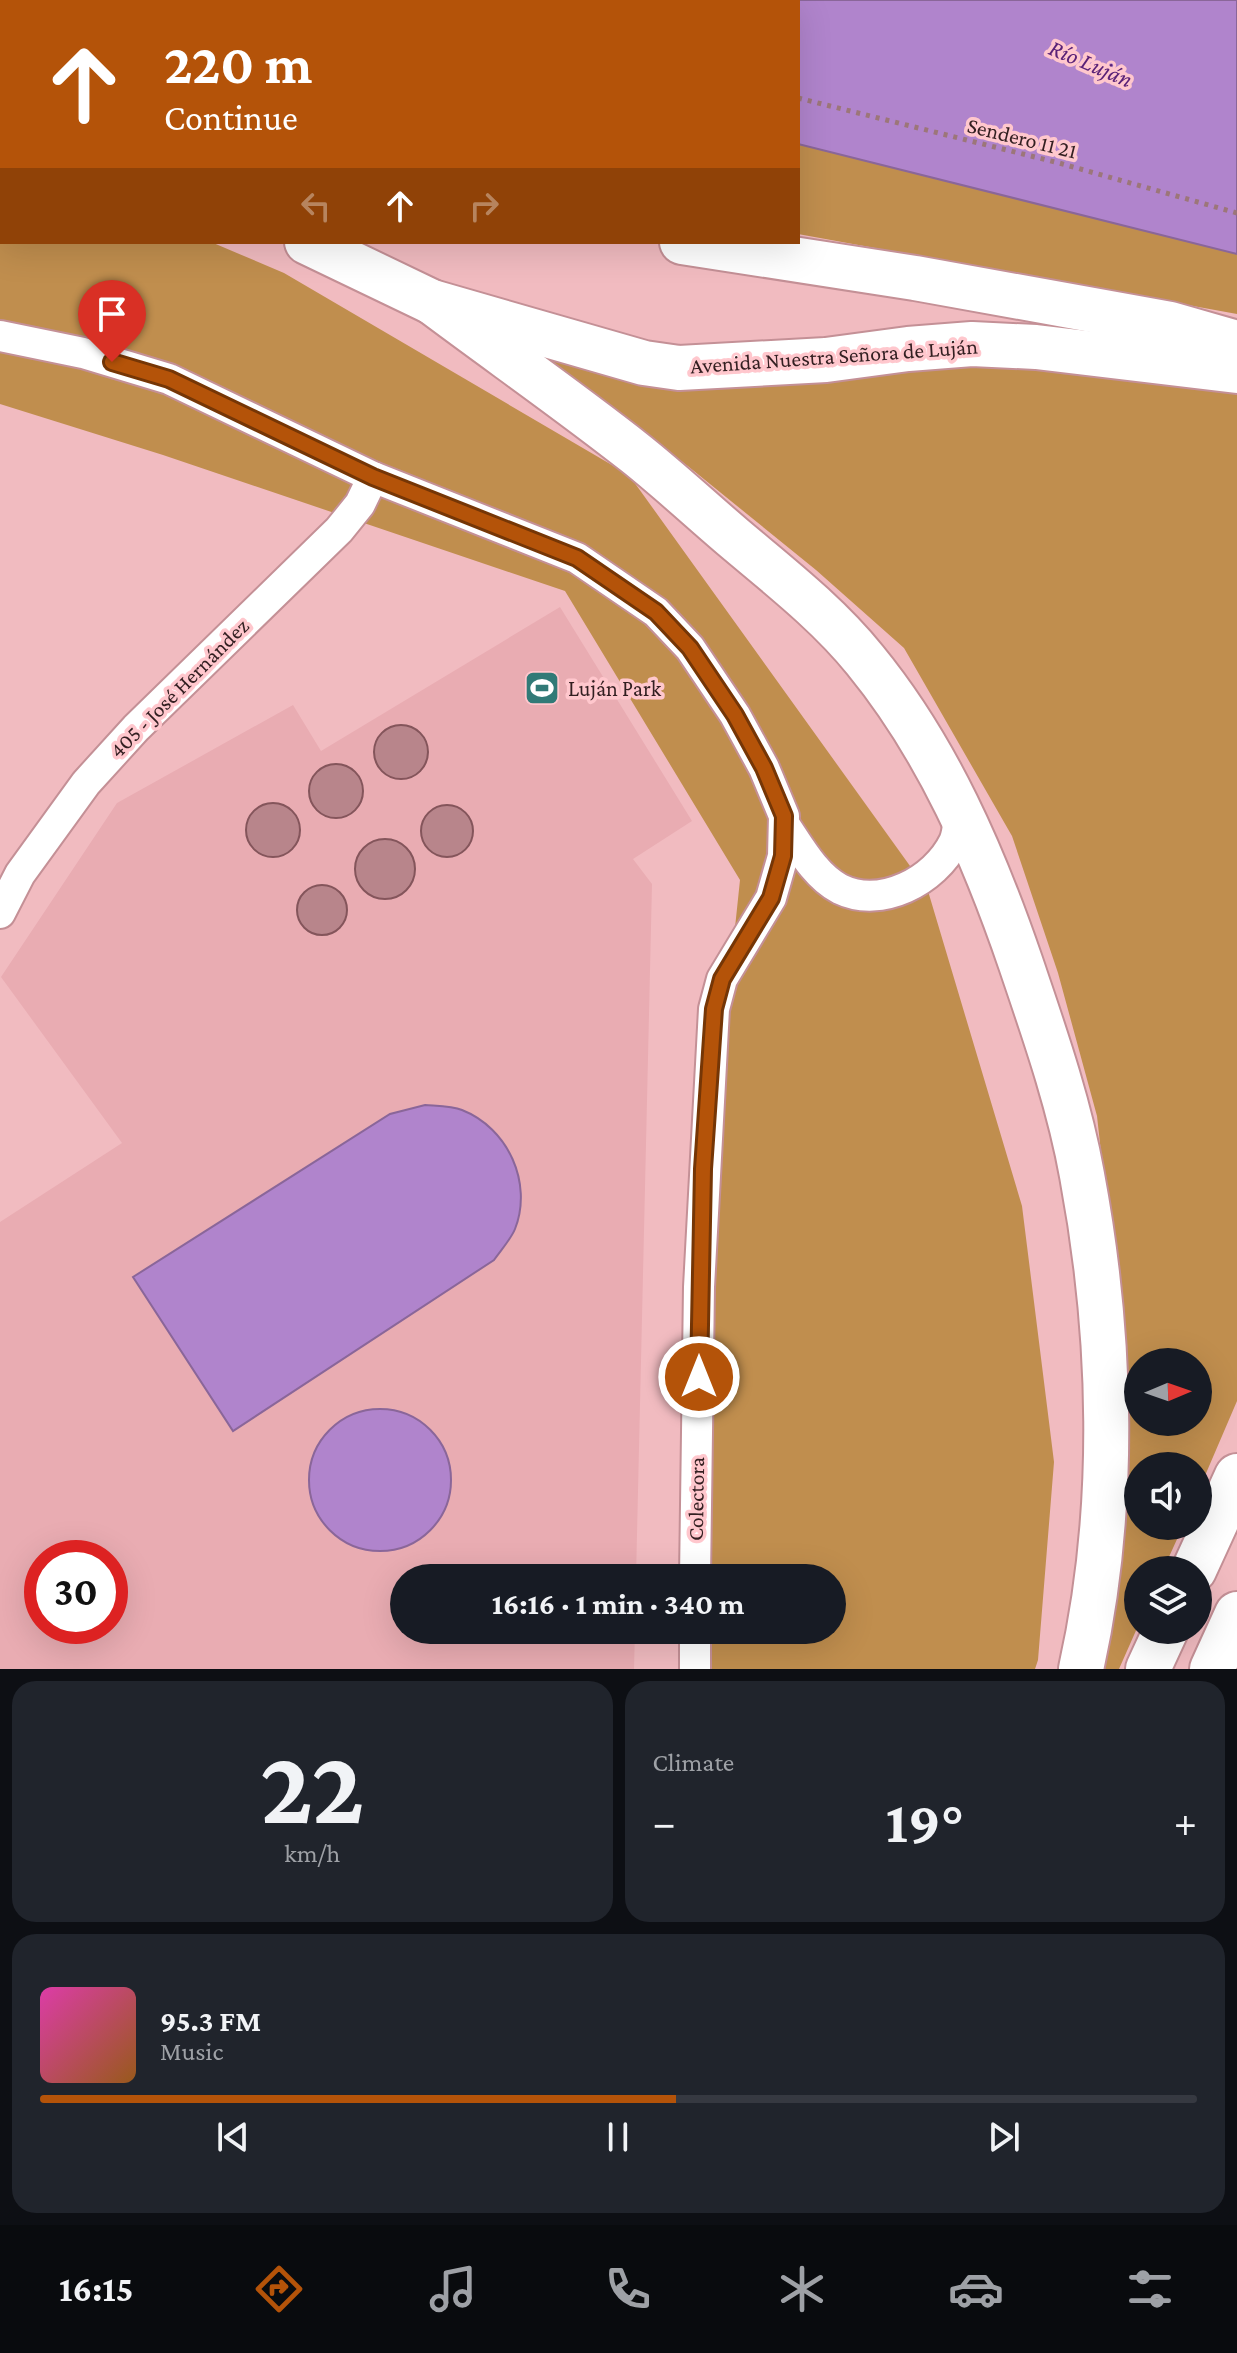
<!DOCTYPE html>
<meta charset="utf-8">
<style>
:root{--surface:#171b24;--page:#20242c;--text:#f1f3f6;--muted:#9ea1a6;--line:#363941;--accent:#b45309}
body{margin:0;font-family:"Crimson Pro",serif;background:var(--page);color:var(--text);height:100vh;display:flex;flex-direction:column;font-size:30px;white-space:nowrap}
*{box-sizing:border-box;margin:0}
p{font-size:26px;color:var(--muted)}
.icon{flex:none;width:44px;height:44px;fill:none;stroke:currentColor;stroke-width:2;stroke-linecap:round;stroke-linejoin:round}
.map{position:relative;height:1669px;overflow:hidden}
.side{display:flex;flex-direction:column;gap:12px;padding:12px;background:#0d0f14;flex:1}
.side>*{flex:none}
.hud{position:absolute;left:0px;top:0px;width:800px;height:244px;box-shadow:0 8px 32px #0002;background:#b45309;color:#fff;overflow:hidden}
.needle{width:52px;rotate:88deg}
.controls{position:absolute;left:1124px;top:1348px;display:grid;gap:16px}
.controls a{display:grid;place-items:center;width:88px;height:88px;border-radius:50%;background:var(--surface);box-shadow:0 8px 32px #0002;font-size:40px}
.speed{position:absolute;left:24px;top:1540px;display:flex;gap:16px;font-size:40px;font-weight:700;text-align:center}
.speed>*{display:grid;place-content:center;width:104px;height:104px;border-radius:50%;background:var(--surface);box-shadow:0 8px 32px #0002;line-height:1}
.speed .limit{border:12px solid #d22;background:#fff;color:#111}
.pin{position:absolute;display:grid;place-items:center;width:68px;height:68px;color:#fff;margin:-82px -34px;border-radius:50% 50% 50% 0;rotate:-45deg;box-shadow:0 0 8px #0007}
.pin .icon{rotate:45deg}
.me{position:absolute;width:88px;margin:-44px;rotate:0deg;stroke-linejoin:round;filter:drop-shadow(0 0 6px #0008)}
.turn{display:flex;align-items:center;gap:28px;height:168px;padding:0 32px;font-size:36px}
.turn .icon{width:104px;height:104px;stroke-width:2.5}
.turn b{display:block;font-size:56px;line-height:68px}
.lanes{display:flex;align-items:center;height:76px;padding:0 32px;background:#0003;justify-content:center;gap:40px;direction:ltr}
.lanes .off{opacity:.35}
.big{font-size:60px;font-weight:700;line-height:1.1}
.side .widget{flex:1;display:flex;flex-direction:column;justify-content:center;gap:12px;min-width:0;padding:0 28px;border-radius:24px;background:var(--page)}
.side .dial{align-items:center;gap:0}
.dial b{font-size:104px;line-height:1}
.song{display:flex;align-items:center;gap:24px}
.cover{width:96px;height:96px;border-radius:12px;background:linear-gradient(135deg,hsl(320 70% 55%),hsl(30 70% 35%))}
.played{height:8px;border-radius:4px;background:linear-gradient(90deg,var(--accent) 55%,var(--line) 55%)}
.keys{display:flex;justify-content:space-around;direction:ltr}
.heat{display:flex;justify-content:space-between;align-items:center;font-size:44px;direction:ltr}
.side .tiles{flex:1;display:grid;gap:12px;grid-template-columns:1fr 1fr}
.widget:last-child{grid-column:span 2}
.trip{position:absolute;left:390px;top:1564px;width:456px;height:80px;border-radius:40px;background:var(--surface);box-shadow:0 8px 32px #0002;font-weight:700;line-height:80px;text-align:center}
.dock{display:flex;height:128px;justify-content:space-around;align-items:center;background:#090b0e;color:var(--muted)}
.dock .icon{width:56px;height:56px}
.dock .active{color:var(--accent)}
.dock b{font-size:36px;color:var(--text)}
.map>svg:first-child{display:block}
.built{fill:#e9acb2;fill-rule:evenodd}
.green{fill:#c08e4e;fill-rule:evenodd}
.water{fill:#b084cc;stroke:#8a6699;stroke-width:2}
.building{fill:#b8858b;stroke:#84555b;stroke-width:2}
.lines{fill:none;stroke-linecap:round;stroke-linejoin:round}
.minor-casing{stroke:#c49096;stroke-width:34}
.secondary-casing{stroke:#c49096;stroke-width:48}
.motorway-casing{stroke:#c49096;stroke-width:48}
.path{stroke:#9c7679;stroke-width:5;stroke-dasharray:4 6;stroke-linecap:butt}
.minor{stroke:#fff;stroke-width:30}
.secondary{stroke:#fff;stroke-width:44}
.motorway{stroke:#fff;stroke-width:44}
.route-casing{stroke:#753606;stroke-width:20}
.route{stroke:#b45309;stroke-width:14}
.labels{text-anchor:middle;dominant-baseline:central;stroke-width:7;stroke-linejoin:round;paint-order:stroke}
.street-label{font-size:22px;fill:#331f21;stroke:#ffc7cd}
.poi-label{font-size:22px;fill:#331f21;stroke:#ffc7cd;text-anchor:start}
.water-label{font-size:24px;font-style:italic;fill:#5a2177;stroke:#ffc7cd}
</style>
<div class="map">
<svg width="1237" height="1669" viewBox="0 0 1237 1669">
<rect width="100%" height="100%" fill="#f1bbc0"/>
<path class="built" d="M560,607L692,821L633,859L652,884L636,1578H404V1630H635L634,1669H0V1222L122,1143L1,977L117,803L293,705L321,751ZM42,1558H110V1626H42Z"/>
<g class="green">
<path d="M0,0H829L1237,185V314L798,234V2H2V67Z"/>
<path d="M0,153L2,242H211L284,273L629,475L928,891L1022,1206L1054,1462L1038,1660L1035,1669H704V1630H832V1578H703L719,1080L740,880L565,591L163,455L0,404Z"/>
<path d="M529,346L1045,359L1237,382V1401L1198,1492V1466H1138V1526H1183L1163,1570H1138V1626L1119,1669H1103L1105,1189L1097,1116L1058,973L1012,836L904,648L816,570L689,467ZM1138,1362H1198V1422H1138Z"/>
</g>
<g class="water">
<path d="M186,0H1237V254L798,144V2Z"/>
<path d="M425,1105C437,1106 452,1106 462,1110C508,1128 533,1183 515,1229C511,1239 501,1250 494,1260L233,1431L133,1277L390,1114Z"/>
<circle cx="380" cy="1480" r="71"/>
</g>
<g class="building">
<circle cx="401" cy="752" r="27"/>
<circle cx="336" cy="791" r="27"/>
<circle cx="273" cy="830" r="27"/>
<circle cx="447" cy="831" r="26"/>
<circle cx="385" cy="869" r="30"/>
<circle cx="322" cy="910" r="25"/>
</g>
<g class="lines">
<g class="minor-casing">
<g id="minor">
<path d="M0,336L83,353L169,379L373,477L577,558L656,612L690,648L735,715L764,768L784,816L783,856L771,898L722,979L714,1009L699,1287L695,1578"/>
<path d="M784,824C799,846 815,876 840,889C881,909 935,881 954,842C958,834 958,821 960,812"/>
<path d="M0,913L20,874L86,783L136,728L339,530L360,504L373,477"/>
<path d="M695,1630V1669"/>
</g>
</g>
<g class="secondary-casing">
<g id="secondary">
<path d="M0,117L2,118"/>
<path d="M307,242L432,302L644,363L679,368L826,360L908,349L972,344L1036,347L1237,371"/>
<path d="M682,242L915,278L1170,324L1237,343"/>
</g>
</g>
<g class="motorway-casing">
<g id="motorway">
<path d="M432,302C500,353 569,401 635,453C669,480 701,510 734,538C779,576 828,614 865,660C938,749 984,856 1021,964C1044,1032 1069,1103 1082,1175C1112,1335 1117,1509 1081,1669"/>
<path d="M1194,1570L1237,1476"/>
<path d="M1148,1669L1166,1630"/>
<path d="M1212,1669L1237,1614"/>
</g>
</g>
<g class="path">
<path d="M385,0L394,2"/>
<path d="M798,98L1059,163L1237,213"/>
</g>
<use href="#minor" class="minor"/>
<use href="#secondary" class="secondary"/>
<use href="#motorway" class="motorway"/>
</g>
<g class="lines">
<g class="route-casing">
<path id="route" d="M112,362L169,379L373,477L577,558L656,612L690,648L735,715L764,768L784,816L783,856L771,898L722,979L714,1009L703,1169L699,1377"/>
</g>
<use href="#route" class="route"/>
</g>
<defs>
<g id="stadium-square" transform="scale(1.8)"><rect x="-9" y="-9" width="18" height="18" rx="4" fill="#317a77" stroke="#ffc7cd"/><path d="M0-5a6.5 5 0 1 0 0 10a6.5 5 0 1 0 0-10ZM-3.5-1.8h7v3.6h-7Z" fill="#fff"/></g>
</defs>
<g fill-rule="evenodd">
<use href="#stadium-square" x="542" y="688"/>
</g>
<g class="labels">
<g class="street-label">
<text transform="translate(1022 138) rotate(14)">Sendero 11 21</text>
<text transform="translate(834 356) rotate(-4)">Avenida Nuestra Señora de Luján</text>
<text transform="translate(179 688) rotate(-45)">405 - José Hernández</text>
<text transform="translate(696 1499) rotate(-89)">Colectora</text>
</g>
<g class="poi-label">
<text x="568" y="688">Luján Park</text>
</g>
<g class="water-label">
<text transform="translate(1091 63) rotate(23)">Río Luján</text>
</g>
</g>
</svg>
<div class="controls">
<a><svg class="needle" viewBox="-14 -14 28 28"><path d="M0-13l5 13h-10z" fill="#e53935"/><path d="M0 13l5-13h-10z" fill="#9ea1a6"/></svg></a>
<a><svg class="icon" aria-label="sound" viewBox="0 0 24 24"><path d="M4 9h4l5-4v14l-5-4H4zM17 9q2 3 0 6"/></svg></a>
<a><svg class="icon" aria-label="layers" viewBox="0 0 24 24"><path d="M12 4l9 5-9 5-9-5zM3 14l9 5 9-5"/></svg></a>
</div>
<div class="speed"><div class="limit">30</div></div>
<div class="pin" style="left:112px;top:362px;background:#d93025"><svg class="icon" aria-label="arrive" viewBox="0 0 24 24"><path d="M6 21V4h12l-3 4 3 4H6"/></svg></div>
<svg class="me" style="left:699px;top:1377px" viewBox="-20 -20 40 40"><circle r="17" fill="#b45309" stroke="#fff" stroke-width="3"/><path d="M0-11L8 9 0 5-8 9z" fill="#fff"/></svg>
<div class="trip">16:16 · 1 min · 340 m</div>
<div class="hud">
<div class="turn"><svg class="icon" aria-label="ahead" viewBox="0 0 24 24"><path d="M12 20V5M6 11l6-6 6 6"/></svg><div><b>220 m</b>Continue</div></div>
<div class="lanes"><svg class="icon off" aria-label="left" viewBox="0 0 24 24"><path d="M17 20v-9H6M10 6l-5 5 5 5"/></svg><svg class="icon" aria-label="ahead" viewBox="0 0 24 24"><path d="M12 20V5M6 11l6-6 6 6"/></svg><svg class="icon off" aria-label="right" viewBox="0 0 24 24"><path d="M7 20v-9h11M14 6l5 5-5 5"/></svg></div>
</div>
</div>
<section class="side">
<div class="tiles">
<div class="widget dial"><b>22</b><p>km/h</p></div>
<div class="widget"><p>Climate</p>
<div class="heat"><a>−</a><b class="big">19°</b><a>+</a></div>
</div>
<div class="widget">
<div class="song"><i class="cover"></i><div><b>95.3 FM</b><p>Music</p></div></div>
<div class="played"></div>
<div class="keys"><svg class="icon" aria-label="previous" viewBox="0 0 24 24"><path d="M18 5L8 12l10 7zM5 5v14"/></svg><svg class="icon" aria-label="pause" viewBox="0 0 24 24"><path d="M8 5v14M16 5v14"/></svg><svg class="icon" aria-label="next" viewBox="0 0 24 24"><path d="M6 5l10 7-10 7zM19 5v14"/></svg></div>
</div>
</div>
</section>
<nav class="dock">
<b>16:15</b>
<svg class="icon active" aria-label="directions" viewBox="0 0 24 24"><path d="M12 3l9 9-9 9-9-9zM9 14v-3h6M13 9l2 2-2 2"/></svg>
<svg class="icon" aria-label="music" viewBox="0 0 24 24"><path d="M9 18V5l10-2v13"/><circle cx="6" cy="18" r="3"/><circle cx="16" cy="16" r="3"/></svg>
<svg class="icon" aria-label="phone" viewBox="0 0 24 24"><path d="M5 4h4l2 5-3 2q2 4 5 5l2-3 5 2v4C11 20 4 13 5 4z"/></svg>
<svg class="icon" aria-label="climate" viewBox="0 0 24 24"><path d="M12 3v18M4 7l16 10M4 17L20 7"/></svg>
<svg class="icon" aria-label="car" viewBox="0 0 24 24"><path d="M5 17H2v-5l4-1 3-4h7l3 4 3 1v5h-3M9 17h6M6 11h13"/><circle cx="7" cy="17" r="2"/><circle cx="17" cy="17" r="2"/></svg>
<svg class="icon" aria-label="filters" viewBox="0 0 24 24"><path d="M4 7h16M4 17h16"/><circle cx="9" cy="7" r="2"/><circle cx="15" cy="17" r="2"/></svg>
</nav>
